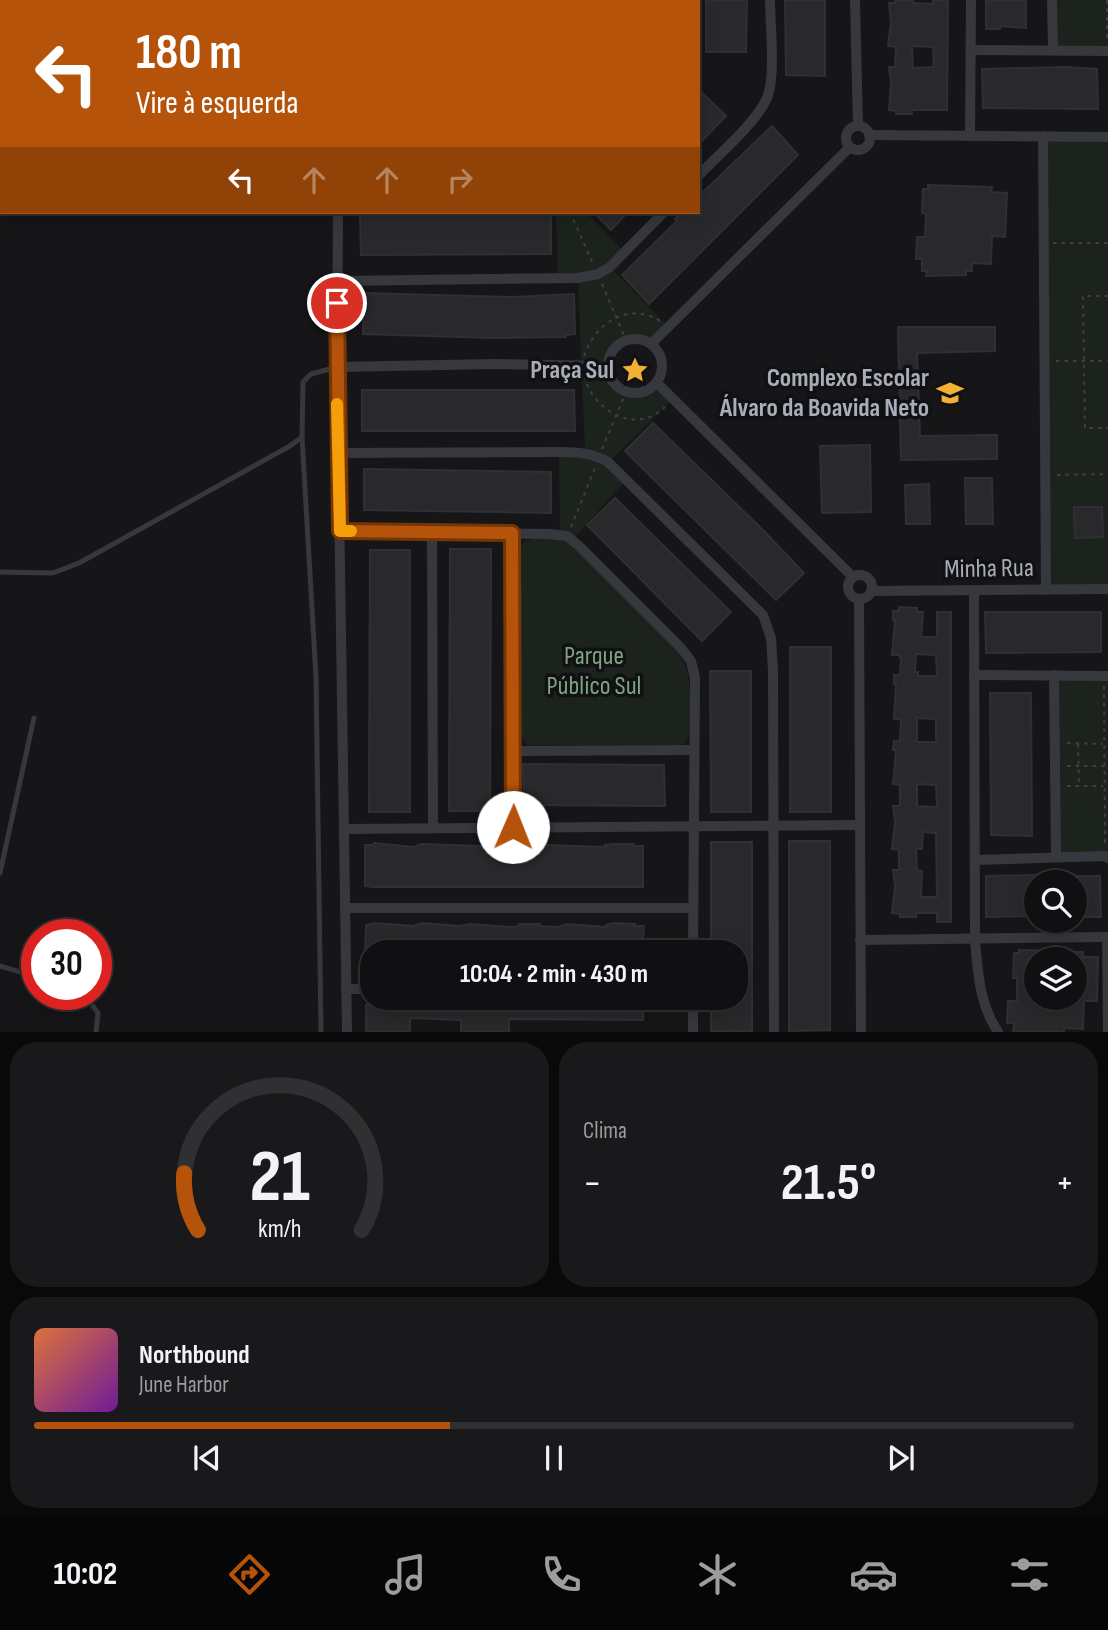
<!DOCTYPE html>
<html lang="pt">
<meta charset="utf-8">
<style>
:root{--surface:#101012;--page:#19191b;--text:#f1f3f6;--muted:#9c9d9f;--line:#303032;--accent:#b45309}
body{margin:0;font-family:"Sofia Sans Condensed",sans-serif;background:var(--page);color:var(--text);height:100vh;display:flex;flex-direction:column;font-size:26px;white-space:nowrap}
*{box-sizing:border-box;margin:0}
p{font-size:23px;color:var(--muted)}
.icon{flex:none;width:38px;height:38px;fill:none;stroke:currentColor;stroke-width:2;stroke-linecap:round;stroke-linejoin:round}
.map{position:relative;height:1032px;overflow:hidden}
.drawer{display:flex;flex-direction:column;gap:10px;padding:10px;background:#09090a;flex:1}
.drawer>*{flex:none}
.top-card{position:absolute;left:0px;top:0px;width:700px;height:214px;box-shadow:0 4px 18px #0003,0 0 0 2px var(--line);background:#b45309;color:#fff;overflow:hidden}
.fabs{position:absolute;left:1024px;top:870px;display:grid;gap:14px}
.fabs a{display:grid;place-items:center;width:63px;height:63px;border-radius:50%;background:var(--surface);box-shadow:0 4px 18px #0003,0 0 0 2px var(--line);font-size:35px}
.speed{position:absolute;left:21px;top:919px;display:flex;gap:14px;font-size:35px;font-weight:700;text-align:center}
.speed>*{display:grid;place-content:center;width:91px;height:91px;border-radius:50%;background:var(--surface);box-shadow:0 4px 18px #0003,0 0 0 2px var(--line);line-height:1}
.speed .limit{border:10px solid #d22;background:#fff;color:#111}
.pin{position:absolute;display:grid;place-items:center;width:60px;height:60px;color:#fff;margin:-30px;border:4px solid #fff;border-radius:50%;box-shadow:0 2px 7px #0007}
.me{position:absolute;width:77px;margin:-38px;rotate:1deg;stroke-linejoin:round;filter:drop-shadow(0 0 5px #0008)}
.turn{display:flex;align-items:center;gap:24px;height:147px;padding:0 21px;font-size:32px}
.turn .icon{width:91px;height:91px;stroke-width:2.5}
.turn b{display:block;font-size:49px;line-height:60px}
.lanes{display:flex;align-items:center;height:66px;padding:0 21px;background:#0003;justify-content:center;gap:35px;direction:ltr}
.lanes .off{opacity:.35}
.big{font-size:52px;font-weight:700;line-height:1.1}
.drawer .tile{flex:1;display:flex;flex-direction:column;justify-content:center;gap:10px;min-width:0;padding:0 24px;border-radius:28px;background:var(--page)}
.drawer .dial{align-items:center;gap:0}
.dial svg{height:182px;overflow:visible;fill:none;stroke:var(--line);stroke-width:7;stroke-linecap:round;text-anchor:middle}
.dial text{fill:var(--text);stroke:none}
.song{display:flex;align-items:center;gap:21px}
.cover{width:84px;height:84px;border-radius:10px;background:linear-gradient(135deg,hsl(20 70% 55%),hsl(280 70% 35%))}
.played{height:7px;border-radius:4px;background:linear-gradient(90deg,var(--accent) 40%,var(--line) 40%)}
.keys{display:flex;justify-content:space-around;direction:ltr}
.heat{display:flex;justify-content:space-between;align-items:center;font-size:38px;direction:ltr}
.drawer .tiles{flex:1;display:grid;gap:10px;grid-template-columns:1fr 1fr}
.tile:last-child{grid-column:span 2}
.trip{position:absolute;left:360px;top:940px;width:388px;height:70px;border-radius:28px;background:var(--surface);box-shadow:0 4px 18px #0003,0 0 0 2px var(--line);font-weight:700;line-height:70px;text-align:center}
.tabs{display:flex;height:112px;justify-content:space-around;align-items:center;background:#060607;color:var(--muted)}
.tabs .icon{width:49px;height:49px}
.tabs .on{color:var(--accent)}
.tabs b{font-size:32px;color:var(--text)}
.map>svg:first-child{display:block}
.green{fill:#1c231d}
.building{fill:#29292c;stroke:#303034;stroke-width:2;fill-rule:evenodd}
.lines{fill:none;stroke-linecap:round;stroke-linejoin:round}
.path{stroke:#3d3f44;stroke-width:2;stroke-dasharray:3.5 5;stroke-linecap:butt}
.service{stroke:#37383d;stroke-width:5}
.minor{stroke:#37383d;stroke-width:10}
.route-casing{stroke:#753606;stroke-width:18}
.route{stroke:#b45309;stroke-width:12}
.slow{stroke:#f59e0b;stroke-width:12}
.labels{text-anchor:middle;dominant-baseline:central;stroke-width:7;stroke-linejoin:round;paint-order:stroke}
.poi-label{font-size:26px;font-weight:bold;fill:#a8adb8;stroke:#111113;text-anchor:end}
.street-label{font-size:26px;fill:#a8adb8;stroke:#111113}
.park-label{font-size:26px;fill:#7fa381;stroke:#111113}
</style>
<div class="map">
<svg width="1108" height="1032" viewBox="0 0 1108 1032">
<rect width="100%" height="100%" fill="#161618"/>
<g class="green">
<path d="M1052,0H1108V52L1053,49Z"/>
<path d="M1043,136L1108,137V589L1046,590Z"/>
<path d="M556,212H586L625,253L610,267L668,327L651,344C611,324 591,380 627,392C639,396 649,391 657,383L673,399L609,462L626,480L572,540L676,650C696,674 689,708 689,738L682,745H527L520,734L518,549C527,534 546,540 560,534L559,452H585L578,278H558Z"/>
<path d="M1054,675L1108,676V858L1056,857Z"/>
</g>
<g class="building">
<path d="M706,0H747L746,52H706Z"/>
<path d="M785,0H825V76L786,75Z"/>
<path d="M895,0H913V3L933,4V0H948L947,110H912V114H896V111L889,110L891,83L889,67H895L896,47L888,46L891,23L889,3H895ZM912,46L933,47L934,67L913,68Z"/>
<path d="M986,0H1026V28L1000,26V29H986Z"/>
<path d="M1064,67L1097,69L1098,109L983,108L982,69Z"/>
<path d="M698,89L726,116L698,145Z"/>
<path d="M772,126L798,155L649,304L622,275L677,221L675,219L682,212H698V197Z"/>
<path d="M928,185L992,187L991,192L1007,193L1005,237L992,236L991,264L972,263V271H966V275L926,276L927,271H922V259H916L917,237H925L926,214L922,213L923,189H928Z"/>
<path d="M593,212H628L611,230Z"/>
<path d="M551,213V254L361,255L360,214Z"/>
<path d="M363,293L512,297L574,294L575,334L566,335V337L493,338L363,334Z"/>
<path d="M898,327H995V351L917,353L920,436L997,435V459L901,460Z"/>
<path d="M362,390H574L575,431H362Z"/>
<path d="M653,423L762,529L804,573L776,600L625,451Z"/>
<path d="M870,445L871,512L822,513L820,446Z"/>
<path d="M364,469L551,472V513L364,510Z"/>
<path d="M965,478H992L993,524H966Z"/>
<path d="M929,484L930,524H906L905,485Z"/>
<path d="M615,498L731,612L702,641L587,525Z"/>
<path d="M1074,507H1102L1103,537L1075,538Z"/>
<path d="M450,549H491L490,811H449Z"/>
<path d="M370,550H410V812H369Z"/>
<path d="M899,607L917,608V612H923L921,637H937V612H951V922H937V913H916V917H900V914L892,913L895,886L893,870H899V850L892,849L895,822L893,806H899L900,802V785L893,784L896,750H893L894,741H900L901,719H894L896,684H894V675H900L901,659L899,655H892L895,620H893V611H899ZM916,654L936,655L937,676H918V672H915ZM917,718L936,719V742H917ZM917,784L936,785L937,807L917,806ZM923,832L936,833L937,897H921L922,871L917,870L916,849H922Z"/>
<path d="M985,612H1101V652L986,653Z"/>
<rect x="790" y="647" width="41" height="165"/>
<path d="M710,671H751V812H711Z"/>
<path d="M990,693H1031L1032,836L991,835Z"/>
<path d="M523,764L664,765L665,806L524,805Z"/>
<path d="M789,841H830V1030L789,1031Z"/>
<path d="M711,842H752V1031H711V998H737V952H711Z"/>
<path d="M374,843L413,847L422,844L510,847L519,846V844L605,847V845L614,844H634V846H643V887H373L365,886V845H374Z"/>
<path d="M1036,875V916L986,917V876Z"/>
<path d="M1074,876H1100L1101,917H1074Z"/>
<path d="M375,923L413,926L422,923L460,926L469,924L511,927L519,926V924H540V926L558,927L567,924L606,927V925L614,923L635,924V926H644L643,940H641V952H365L366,925Z"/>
<path d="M1019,950L1069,951L1068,959H1036V999L1063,1000V998H1074V952H1083V957H1098L1097,1001H1084L1083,1029L1064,1028V1032H1013L1014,1023H1007L1008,1001H1017V978H1013L1014,953H1019Z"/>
<path d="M375,1003L414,1006L423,1003L511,1006L520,1004L558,1006H567V1004L606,1007V1005L615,1003L635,1004V1006H644L643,1020L509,1019V1032H461V1020L410,1018V1032H366V1005H375Z"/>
</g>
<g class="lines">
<g class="path">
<path d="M1107,0V41"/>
<path d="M570,212L594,266"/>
<path d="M1053,243H1108"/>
<path d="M602,284L626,340"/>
<path d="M1108,296H1083L1085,428H1108"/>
<path d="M584,356C594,324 628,301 660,321"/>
<path d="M1056,361H1108"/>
<path d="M584,376C593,410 635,436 665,407"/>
<path d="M602,449L626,392"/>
<path d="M1057,475L1108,474"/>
<path d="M571,527L595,468"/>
<path d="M1104,686L1105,845"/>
<path d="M1067,743L1103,744"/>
<path d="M1078,744L1079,784"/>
<path d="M1067,766H1108"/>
<path d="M1067,786H1103"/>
</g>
<g class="service">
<path d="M302,437L316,677L321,1032"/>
<path d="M0,572L53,573L79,563L290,446L302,437L303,382L311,374L337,367"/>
<path d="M0,873L34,718"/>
<path d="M0,966L37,977"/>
<path d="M84,994L98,1013L96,1032"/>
</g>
<g class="minor">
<path d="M336,0V2"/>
<path d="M426,0V2"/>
<path d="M512,0V2"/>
<path d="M692,0V2"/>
<path d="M855,0L858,126"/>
<path d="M1052,0L1053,49"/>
<path d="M971,50L1108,51"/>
<circle cx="858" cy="138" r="12"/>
<path d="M869,135L1108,137"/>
<path d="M970,136L971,0"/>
<path d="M1043,136L1046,590"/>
<path d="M698,176C718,155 756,123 767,98C776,77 770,24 770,0"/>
<path d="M338,212L337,367L347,1032"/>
<path d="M337,281L578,278L598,274L610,267L664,212"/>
<circle cx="635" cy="366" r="27"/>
<path d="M651,344L850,147"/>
<path d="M337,367L494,364L608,366"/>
<path d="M657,383L853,577"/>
<path d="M338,453L559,452C578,452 592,453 608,462L763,615L771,638L773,671L774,1032"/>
<path d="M340,531L549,534L567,536L579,546L681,648L691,661L695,678L693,952"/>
<path d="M432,532L433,827"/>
<path d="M512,533L513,827"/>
<circle cx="860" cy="587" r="12"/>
<path d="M974,590L975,940C978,973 979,1003 998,1032"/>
<path d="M871,591L1108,589"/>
<path d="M859,599L861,1032"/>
<path d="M974,675L1108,676"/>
<path d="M1054,675L1056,857"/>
<path d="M514,751L694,750"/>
<path d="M344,829L860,825"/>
<path d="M975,860L1105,856L1108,858"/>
<path d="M345,908H693"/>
<path d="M1107,937L1108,1032"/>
<path d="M860,940L1108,937"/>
<path d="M346,989H373"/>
<path d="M693,1032V998"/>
</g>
</g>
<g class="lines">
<g class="route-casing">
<path id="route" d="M337,303L340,531L512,533L513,827"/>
</g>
<use href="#route" class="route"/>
<path class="slow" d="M337,404L340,531H351"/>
</g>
<defs>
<g id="sight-bare" transform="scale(2.1)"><path d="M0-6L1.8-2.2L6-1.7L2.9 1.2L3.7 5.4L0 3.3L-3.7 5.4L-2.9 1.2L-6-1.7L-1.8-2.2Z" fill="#f2b134" stroke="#111113" stroke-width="2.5" paint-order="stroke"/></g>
<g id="school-bare" transform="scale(2.1)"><path d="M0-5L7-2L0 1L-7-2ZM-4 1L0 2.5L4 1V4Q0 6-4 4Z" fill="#f2b134" stroke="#111113" stroke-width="2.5" paint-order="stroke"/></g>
</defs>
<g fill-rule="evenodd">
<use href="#sight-bare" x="635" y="370"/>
<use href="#school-bare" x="950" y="393"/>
</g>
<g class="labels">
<g class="poi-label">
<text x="614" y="370">Praça Sul</text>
<text x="929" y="378">Complexo Escolar<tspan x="929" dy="30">Álvaro da Boavida Neto</tspan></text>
</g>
<g class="street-label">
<text transform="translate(989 569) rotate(-1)">Minha Rua</text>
</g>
<g class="park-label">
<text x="594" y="656">Parque<tspan x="594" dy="30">Público Sul</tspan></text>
</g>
</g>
</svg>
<div class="fabs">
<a><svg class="icon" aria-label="search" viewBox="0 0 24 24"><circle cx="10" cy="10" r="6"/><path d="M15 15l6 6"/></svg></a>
<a><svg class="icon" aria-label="layers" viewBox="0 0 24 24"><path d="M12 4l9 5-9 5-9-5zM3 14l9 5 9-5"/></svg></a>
</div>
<div class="speed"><div class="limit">30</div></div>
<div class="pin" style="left:337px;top:303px;background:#d93025"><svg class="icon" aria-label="arrive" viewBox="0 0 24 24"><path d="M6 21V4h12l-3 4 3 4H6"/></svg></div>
<svg class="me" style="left:513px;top:827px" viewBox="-20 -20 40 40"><circle r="19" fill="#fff"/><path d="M0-13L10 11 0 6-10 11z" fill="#b45309"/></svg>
<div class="trip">10:04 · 2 min · 430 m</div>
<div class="top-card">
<div class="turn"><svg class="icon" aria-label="left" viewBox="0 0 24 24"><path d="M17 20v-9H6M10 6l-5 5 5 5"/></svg><div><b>180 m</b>Vire à esquerda</div></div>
<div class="lanes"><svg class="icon" aria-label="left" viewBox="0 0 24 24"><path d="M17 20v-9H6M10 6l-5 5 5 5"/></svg><svg class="icon off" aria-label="ahead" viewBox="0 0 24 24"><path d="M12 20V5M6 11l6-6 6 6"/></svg><svg class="icon off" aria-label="ahead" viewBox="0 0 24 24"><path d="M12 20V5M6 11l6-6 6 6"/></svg><svg class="icon off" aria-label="right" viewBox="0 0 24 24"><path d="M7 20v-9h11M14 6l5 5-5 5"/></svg></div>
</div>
</div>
<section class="drawer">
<div class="tiles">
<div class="tile dial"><svg viewBox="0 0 100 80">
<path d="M14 69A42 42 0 1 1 86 69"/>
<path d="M14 69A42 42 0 0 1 8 44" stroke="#b45309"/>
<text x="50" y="56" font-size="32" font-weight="700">21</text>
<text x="50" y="72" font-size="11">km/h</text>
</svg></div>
<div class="tile"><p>Clima</p>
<div class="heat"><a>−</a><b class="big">21.5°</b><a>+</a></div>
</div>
<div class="tile">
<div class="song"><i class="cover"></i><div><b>Northbound</b><p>June Harbor</p></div></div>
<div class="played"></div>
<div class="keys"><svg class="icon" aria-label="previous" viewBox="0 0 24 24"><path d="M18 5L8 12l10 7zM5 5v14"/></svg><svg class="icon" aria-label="pause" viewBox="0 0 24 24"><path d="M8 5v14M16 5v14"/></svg><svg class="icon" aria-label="next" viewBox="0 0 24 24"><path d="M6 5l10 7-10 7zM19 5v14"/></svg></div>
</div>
</div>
</section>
<nav class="tabs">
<b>10:02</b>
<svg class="icon on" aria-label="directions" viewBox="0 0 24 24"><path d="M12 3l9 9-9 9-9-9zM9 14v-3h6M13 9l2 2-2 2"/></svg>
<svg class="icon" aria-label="music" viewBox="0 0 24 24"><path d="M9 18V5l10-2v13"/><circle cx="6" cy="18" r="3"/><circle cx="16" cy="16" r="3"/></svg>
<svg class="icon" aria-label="phone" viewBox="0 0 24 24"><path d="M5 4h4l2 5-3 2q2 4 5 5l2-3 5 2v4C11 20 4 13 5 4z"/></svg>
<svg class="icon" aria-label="climate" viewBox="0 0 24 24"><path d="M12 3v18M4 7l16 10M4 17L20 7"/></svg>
<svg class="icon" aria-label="car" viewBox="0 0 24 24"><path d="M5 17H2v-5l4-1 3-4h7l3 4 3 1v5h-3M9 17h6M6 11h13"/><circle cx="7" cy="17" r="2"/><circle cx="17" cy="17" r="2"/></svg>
<svg class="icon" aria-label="filters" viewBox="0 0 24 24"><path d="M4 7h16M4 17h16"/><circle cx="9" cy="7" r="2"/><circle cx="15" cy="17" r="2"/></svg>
</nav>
